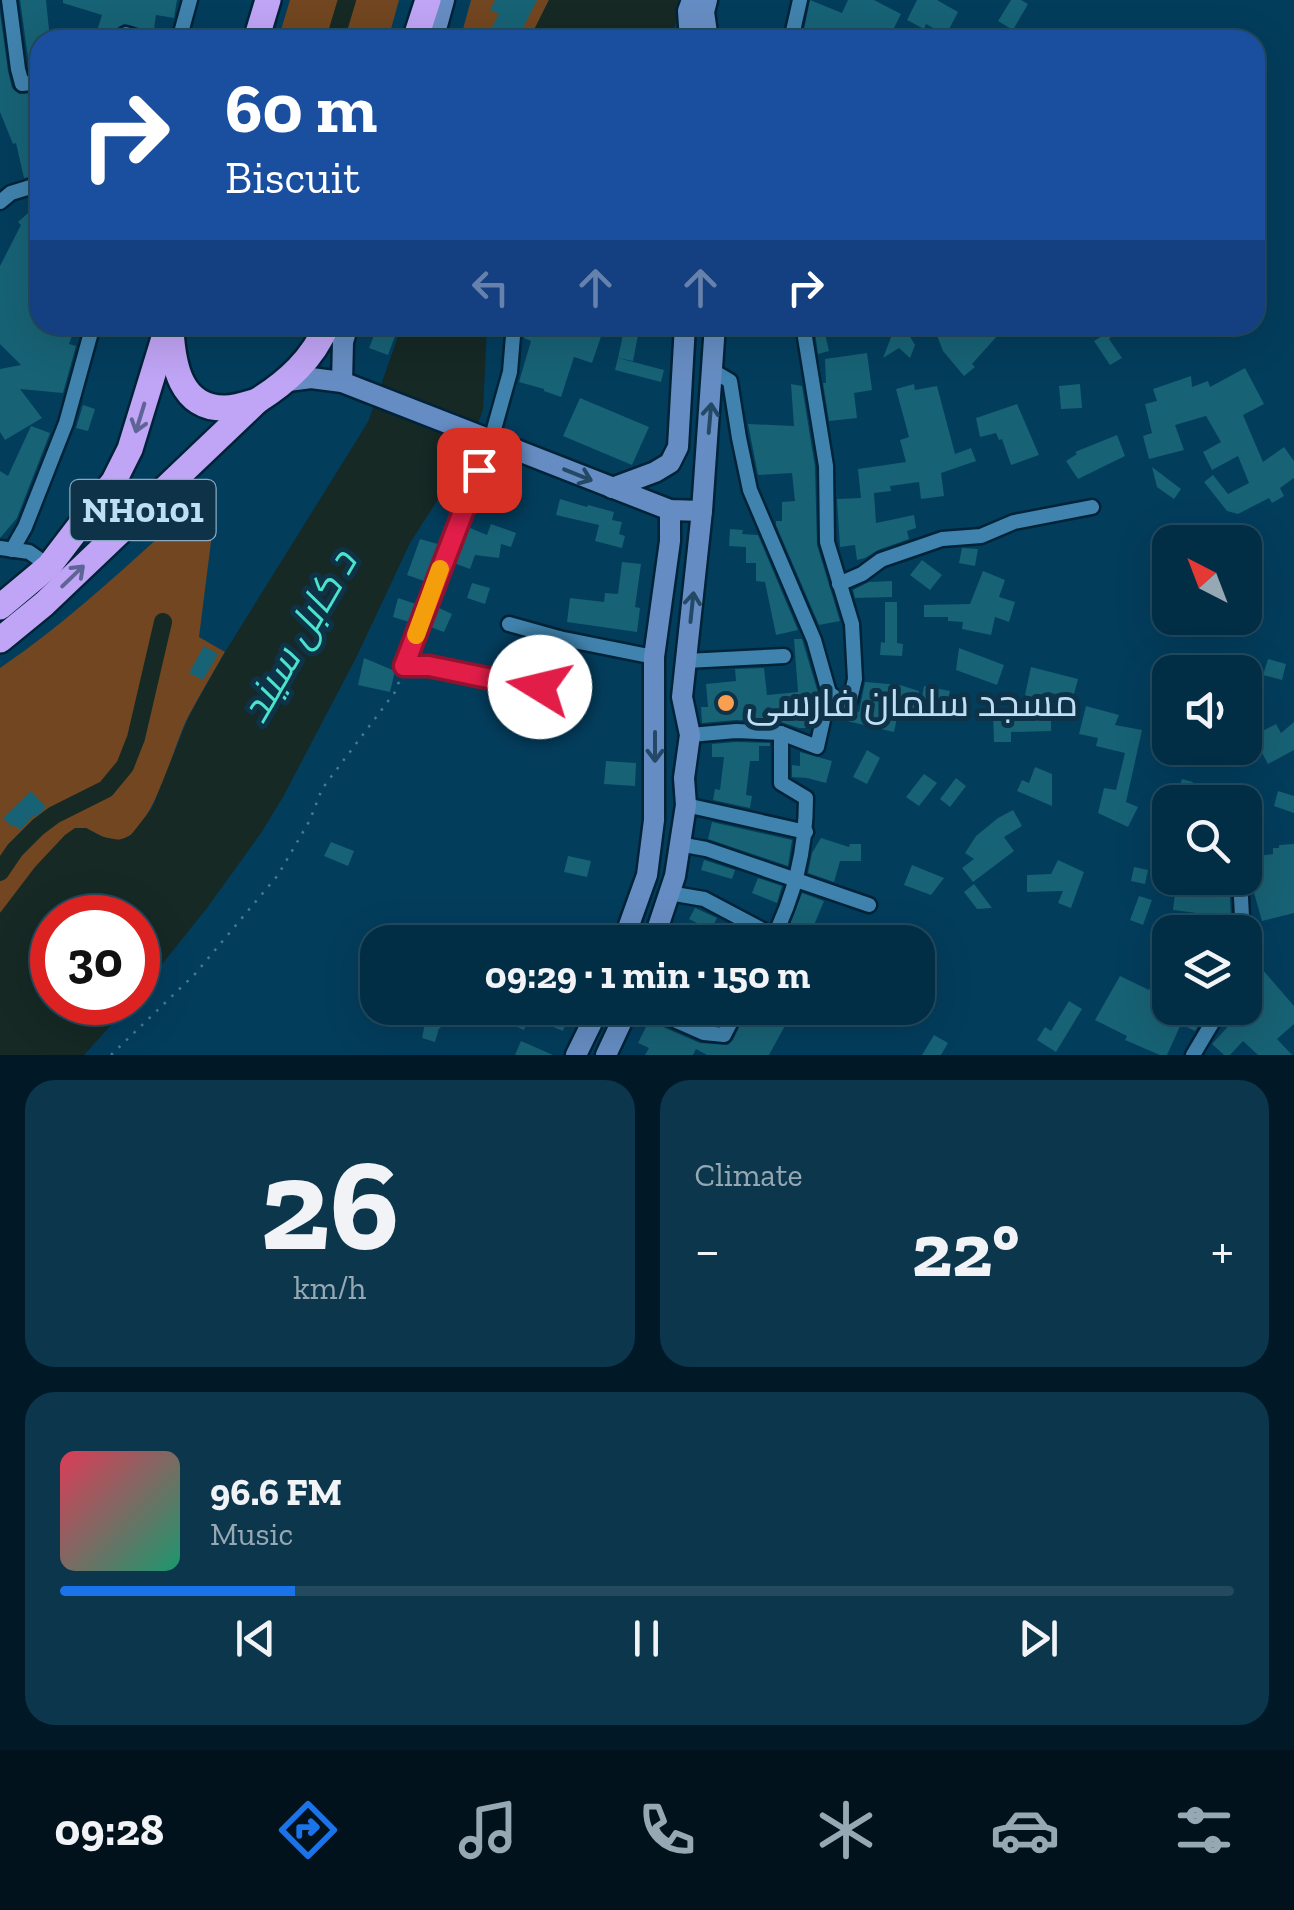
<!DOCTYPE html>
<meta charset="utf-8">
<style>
:root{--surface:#022e45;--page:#0c364c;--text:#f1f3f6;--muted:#96a8b3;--line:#234a5e;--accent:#1a73e8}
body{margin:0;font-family:"Zilla Slab",Cairo,serif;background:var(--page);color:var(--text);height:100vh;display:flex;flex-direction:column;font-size:38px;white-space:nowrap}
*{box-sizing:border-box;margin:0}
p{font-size:32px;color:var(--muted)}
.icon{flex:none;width:55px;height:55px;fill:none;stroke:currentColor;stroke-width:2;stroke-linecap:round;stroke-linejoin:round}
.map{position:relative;height:1055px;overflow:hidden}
.panel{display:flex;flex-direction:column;gap:25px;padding:25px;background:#011926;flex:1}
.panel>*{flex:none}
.banner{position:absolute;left:30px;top:30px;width:1235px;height:305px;border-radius:30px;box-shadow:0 10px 40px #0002,0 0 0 2px var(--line);background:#1a4fa0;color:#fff;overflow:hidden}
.needle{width:65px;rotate:318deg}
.buttons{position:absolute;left:1152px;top:525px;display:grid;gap:20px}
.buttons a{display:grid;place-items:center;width:110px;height:110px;border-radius:20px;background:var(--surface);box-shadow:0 10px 40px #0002,0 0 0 2px var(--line);font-size:50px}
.speed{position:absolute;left:30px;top:895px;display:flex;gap:20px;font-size:50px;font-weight:700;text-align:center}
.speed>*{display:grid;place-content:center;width:130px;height:130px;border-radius:50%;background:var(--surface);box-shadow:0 10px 40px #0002,0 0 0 2px var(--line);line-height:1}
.speed .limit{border:15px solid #d22;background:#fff;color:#111}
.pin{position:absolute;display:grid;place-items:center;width:85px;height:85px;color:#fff;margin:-42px;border-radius:20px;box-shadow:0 5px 15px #0006}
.me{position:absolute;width:110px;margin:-55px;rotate:279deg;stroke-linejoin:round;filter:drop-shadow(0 0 8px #0008)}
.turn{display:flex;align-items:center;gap:35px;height:210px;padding:0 30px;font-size:45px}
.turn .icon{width:130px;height:130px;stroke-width:2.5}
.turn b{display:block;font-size:70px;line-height:85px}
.lanes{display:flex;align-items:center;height:95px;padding:0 30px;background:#0003;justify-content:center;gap:50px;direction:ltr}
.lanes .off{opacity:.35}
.big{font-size:75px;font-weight:700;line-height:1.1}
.panel .card{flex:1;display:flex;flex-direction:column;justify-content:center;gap:15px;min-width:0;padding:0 35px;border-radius:30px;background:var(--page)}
.panel .dial{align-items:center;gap:0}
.dial b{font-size:130px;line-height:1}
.song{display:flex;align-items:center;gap:30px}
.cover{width:120px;height:120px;border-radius:15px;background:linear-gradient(135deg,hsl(350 70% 55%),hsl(160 70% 35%))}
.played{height:10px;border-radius:5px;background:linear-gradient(90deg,var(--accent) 20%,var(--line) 20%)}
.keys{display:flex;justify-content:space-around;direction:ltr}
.heat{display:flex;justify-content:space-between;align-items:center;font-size:55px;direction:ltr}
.panel .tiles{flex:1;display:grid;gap:25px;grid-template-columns:1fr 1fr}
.card:last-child{grid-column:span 2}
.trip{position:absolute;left:360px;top:925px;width:575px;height:100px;border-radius:30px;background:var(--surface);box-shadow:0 10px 40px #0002,0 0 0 2px var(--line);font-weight:700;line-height:100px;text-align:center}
.dock{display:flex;height:160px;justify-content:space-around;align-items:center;background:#01121c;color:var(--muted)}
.dock .icon{width:70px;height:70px}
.dock .on{color:var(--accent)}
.dock b{font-size:45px;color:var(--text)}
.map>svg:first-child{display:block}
.green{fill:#714620}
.water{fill:#162925}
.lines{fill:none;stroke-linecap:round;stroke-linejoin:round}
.canal{stroke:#162925;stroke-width:18}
.building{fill:#176275}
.street-casing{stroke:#002338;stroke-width:19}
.secondary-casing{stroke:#002338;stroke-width:25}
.highway-casing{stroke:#002338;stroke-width:30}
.path{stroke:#497996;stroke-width:2.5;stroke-dasharray:2.5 8;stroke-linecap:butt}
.street{stroke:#4083ae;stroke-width:14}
.secondary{stroke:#668dc3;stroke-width:20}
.highway{stroke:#c0a4f5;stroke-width:25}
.oneway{stroke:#5e6596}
.oneway2{stroke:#244967}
.route-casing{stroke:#92132f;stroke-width:25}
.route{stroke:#e11d48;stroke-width:18}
.slow{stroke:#f59e0b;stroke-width:18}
.poi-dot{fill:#fa9f4f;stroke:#0e3248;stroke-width:4}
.labels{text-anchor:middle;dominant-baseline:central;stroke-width:10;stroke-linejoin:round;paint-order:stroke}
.shield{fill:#0e3248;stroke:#89aac2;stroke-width:2.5}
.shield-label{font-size:35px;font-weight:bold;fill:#bedef6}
.poi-label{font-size:38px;fill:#bedef6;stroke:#0e3248;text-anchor:start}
.water-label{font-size:40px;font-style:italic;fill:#4be3ca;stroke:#0e3248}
</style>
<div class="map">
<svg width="1294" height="1055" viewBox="0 0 1294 1055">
<rect width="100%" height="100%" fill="#033d5c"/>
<g class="green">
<path d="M290,0H399L388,40H278Z"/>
<path d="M471,0H549L529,40H460Z"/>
<path d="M199,501L215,510L199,637L225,652C212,674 199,696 187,719C174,745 152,832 122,839C110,842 97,834 86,828L0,913V668C72,619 135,558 199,501Z"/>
</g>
<g class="water">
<path d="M549,0H682L671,40H529Z"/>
<path d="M402,325H487L483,410L465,457L410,543L356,658L283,797L261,833L207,908L138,994V918H52V1002L131,1003L84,1055H0V913L35,867L65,835L75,828H86L103,837L119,840L125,838L131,835L152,808L189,716L225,652L368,422Z"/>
</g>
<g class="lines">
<g class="canal">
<path d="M335,40L347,0"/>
<path d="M0,872L15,850L38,827L54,815L106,789L125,766L136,738L163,622"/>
</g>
</g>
<g class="building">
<path d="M20,0H46L50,40H40V72H30Z"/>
<path d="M63,0H177L174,18L156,15L153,35L147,30L124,24L118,27L111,40H94L102,15L63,3Z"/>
<path d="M495,0H537L517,40L492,27L499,14L490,10Z"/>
<path d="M810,0L842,13L848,0H874L901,14L888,40H802Z"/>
<path d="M917,0H937L958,12L946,35L926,24L924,29L907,20Z"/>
<path d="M1011,0H1021L1028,4L1013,30L998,21Z"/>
<path d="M0,13L8,71L12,88L19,94L40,93V174L24,178L16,143L13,144L0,112Z"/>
<path d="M40,195V325H76L69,344L76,346L63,393L20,389L42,418L5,440L0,432V369L21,365L0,344V266L21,225L18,222L36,206L33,197Z"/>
<path d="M378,325H399L388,355L369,348Z"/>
<path d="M527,325H605L592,363L574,357L561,397L544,391V389L519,382L531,341L524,338Z"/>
<path d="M625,325H640L633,361L618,358Z"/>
<path d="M814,325H823L829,351L818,354Z"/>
<path d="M933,325H1007L972,364L975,367L964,376L943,351Z"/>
<path d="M1086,325H1121L1109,339L1122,358L1110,365L1094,341L1102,336Z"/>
<path d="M895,327L909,335L915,345L910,358L899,348L883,358Z"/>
<path d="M867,353L872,390L854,393L857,418L829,421L823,383H826L825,359Z"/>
<path d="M618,358L664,370L661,382L615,370Z"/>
<path d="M1245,368L1264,404L1243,415L1263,462L1284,447L1294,461V478L1280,488L1284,496L1272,503L1269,498L1238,514L1227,511L1204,482L1213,475L1228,494L1249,483L1238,456L1212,470L1203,452L1221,442L1206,416L1175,425L1184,450L1149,459L1143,436L1152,433L1145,404L1157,401L1153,389L1191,376L1192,387L1208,381L1210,387Z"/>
<path d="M791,384L802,386L815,467L817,545L840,621L819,625L776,525V521H782V502L795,501L792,473L758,475L748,424L794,426Z"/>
<path d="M914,384L915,390L937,386L955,454L971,448L976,461L941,473L944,496L921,499L919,482L890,486L891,491L874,493L876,523L914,515L916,528L907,531L909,539L878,550L865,558L857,560L855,545L840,547L837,499L861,498L858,469L906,462L900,440L909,437L896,389Z"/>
<path d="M1080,384L1082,408L1061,409L1059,386Z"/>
<path d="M580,398L649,427L632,465L563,436Z"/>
<path d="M1017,404L1039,455L1011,465L1002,439L999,440L996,433L980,437L976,418Z"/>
<path d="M83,405L95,409L88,431L76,428Z"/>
<path d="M31,426L50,433L17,518L0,538V471L8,476Z"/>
<path d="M1117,435L1125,456L1078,479L1066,461L1077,454L1075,452Z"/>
<path d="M1152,467L1181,489L1174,499L1157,487Z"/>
<path d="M560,499L587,507L588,505L614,512L612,520L622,522L619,534L625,536L622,548L595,541L599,525L556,515Z"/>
<path d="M491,524L516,533L511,547L501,544L499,558L475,555L470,569L454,563L468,527L487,535Z"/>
<path d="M730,529L743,530L742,534L758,535L798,630L776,635L765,582L756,581V563H746V547L729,546Z"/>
<path d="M420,539L438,544L424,581L407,575Z"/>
<path d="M962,548L978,549L975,566L959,563Z"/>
<path d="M922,560L942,575L930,590L910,575Z"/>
<path d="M622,562L641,564L635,607L640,608L637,632L567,622L570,598L604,602L605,593L618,594Z"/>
<path d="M983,571L1005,580L999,597L1015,602L1009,622L995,617L991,635L962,629L963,622L948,621V617H924V605L970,604Z"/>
<path d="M892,581V597L855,598L853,590L869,582Z"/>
<path d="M472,583L490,588L485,604L467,598Z"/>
<path d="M398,598L416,604L409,622L393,617Z"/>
<path d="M885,602H897V643L903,644L902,656L880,655L881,642L885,643Z"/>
<path d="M437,607L452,614L444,632L430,627Z"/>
<path d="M794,639H802L818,693L814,713L808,712L811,714L810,728H799L781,722L736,720L702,723L701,707H708L706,684L736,681L735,669L764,668L767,695L798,692Z"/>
<path d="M521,641L535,645L529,668L515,665Z"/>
<path d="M204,646L218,654L203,680L189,673Z"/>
<path d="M959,648L1004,665L997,685L956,670Z"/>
<path d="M364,658L395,671L390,692L358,685Z"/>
<path d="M1268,659L1286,664L1282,680L1263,675Z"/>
<path d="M1031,667L1078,679L1073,698L1051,693V705L1025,695Z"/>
<path d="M865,682L900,685L919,691L915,715L898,713L894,732L834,718L836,711L844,712L853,710L859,712Z"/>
<path d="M924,686L950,691L946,708L921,703Z"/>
<path d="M545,697L559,698L558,726L542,725Z"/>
<path d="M1086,706L1119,715L1115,725L1142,730L1126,802L1138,807L1128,827L1098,813L1104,788L1116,790L1125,753L1096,746L1098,738L1079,734Z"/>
<path d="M1027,710H1051V731L1011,732V742H994L993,711Z"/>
<path d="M1294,722V750L1268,764L1253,736L1276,724L1281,733Z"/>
<path d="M736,742L770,743V746H759V761H750L746,795L752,796L750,808L713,800L715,789L720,790L724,757H712V744Z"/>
<path d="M867,750L880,758L867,784L853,777Z"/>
<path d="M800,752L832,761L826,783L807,778L792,777V765L800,766Z"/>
<path d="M606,761L636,763L635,786L604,784Z"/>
<path d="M1035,767L1052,774V806L1017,791L1022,780L1029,783Z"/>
<path d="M924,774L937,783L919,806L906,797Z"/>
<path d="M956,778L966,786L950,807L940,799Z"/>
<path d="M1182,779L1193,782L1188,801L1176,798Z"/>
<path d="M31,791L46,807L36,817L34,815L20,830L15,825L13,827L3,818Z"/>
<path d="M1278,791L1294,796V813L1274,806Z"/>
<path d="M1013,810L1022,826L1004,837L1014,851L973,882L962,868L974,859L965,853L976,836L998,818Z"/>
<path d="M712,822L792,840L788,866L708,839Z"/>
<path d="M821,838L849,847L850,844H861V861H840L834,882L808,873L812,853Z"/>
<path d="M331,842L354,851L348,866L324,856Z"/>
<path d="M1294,844V913L1262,921L1247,868L1258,867L1257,856L1273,854V848H1279V845Z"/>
<path d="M568,856L591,861L587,877L564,872Z"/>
<path d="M704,860L735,870L732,879L701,870Z"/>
<path d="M1058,860L1084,872L1071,908L1058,903L1063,891L1027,892V875L1051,874Z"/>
<path d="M912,865L944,878L931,895L904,885Z"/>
<path d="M1134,867L1148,870L1145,884L1131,881Z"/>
<path d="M758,878L782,886L777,903L752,893Z"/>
<path d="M1177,878H1229L1231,916L1228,932L1195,930L1197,913L1173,910Z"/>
<path d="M974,884L992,908L977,909L964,892Z"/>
<path d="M802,893L824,901L807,942H783Z"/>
<path d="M1139,896L1152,900L1143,925L1130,920Z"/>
<path d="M695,908L717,918L711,930L689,919Z"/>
<path d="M1255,961L1294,1006V1024L1277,1039L1292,1055H1258L1243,1041L1230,1055H1224L1212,1044L1245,1008V969Z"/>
<path d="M1120,976L1149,990L1154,978L1170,985V1008H1209L1195,1031L1181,1024L1167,1055H1160L1125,1040L1127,1036L1095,1020Z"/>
<path d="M1069,1001L1082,1009L1056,1052L1037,1040L1045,1027L1051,1031Z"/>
<path d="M507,1008H538L567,1019L563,1031L529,1017L524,1030L504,1021L509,1009Z"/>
<path d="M672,1008H713L706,1022Z"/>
<path d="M748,1008H800L791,1024L787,1022L769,1055H707L696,1049L693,1055H645L649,1048L638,1043L649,1021L700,1043L728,1045L733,1040Z"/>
<path d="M428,1009L444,1012L440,1029L439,1028L435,1042L422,1038Z"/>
<path d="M934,1035L948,1043L941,1055H922Z"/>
<path d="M521,1041L553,1055H515Z"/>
</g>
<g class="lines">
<g class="street-casing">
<g id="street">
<path d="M9,0L18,69L22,84L40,82"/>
<path d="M121,40L126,34L143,40"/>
<path d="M179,40L190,0"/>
<path d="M791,40L800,0"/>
<path d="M0,202L11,193L40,184"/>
<path d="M517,325L513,336L510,372L491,440L443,561L404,666H429L538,689L559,638"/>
<path d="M713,371L730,381L739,438L750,490L814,640L829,693L842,702L850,700L855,679L852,624L827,542L826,466L803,325"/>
<path d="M0,548L29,552L49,566"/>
<path d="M12,550L25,527L66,423L93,325"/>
<path d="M839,584L862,574L881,560L942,539L981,536L1014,522L1092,507"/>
<path d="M509,624L559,638L654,657"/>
<path d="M686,661L784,656"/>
<path d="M690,735L736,731L781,733"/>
<path d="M686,805L806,832"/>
<path d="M679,844L706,849L869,905"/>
<path d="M669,893L704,899L774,936"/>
<path d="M1238,932L1242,917L1240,878"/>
<path d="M771,942C794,898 806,848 806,798L781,783V733L817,747L829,693"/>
<path d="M647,1008L704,1033L724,1035L738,1008"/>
<path d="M1193,1055L1221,1008"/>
</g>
</g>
<g class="secondary-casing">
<g id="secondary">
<path d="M707,0L704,12L708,40"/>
<path d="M433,40L444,0"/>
<path d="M690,40L688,11L692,0"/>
<path d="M288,381L311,378L342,382L670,510L702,511"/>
<path d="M342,382L343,342L348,325"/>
<path d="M612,488L655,472L670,463L678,447L685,325"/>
<path d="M623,942L647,875L654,820V657L670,541V510"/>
<path d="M653,942L675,876L686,805L684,778L690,735L682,697L702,511L715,325"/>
<path d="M576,1055L599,1008"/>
<path d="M606,1055L628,1008"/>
</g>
</g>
<g class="highway-casing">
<g id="highway">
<path d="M256,40L268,0"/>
<path d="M415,40L428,0"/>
<path d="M171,330C173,364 180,409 225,408C235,408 247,404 257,401"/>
<path d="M0,607L49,566L114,481L130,449L168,325"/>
<path d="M0,640L44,604L257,401C287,382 313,359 327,325"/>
</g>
</g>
<path class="path" d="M111,1055L195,974L278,875L310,820L322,789L395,692L400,679"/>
<use href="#street" class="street"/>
<use href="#secondary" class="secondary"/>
<use href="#highway" class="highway"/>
</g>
<defs><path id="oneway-shaft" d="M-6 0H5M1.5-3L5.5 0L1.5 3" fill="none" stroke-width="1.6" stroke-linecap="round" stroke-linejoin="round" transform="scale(2.5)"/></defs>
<g class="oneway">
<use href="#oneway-shaft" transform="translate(140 418) rotate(107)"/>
<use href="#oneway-shaft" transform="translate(73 576) rotate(-44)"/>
</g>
<g class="oneway2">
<use href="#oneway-shaft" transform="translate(710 418) rotate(-85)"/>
<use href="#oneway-shaft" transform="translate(578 475) rotate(22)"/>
<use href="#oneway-shaft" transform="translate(692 607) rotate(-84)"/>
<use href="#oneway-shaft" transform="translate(655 747) rotate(90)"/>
</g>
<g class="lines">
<g class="route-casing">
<path id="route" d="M479,470L404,666H429L536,688L540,687"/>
</g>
<use href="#route" class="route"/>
<path class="slow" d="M416,635L440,569"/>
</g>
<circle class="poi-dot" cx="726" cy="703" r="10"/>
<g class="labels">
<rect class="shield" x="70.5" y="480" width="145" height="60" rx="8"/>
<g class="shield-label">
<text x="143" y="510">NH0101</text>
</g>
<g class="poi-label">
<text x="746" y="703">مسجد سلمان فارسی</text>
</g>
<g class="water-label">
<text transform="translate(298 636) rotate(-60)">د کابل سيند</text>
</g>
</g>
</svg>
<div class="buttons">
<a><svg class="needle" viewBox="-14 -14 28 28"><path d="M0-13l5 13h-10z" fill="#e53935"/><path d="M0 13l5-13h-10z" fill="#96a8b3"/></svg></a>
<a><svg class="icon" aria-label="sound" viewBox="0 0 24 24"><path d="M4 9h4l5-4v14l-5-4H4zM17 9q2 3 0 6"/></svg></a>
<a><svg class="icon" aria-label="search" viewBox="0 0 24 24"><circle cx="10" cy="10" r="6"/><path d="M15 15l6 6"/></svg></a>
<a><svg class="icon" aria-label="layers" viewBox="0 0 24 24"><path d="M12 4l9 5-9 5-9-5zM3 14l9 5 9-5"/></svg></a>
</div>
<div class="speed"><div class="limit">30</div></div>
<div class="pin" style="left:479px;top:470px;background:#d93025"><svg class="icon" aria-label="arrive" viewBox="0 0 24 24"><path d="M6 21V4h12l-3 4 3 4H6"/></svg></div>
<svg class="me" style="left:540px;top:687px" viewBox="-20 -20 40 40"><circle r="19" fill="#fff"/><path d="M0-13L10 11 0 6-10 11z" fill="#e11d48"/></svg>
<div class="trip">09:29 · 1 min · 150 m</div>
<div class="banner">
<div class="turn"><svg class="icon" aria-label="right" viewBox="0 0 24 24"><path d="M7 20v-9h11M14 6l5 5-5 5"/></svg><div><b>60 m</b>Biscuit</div></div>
<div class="lanes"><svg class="icon off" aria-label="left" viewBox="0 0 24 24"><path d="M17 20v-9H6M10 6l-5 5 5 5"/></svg><svg class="icon off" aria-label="ahead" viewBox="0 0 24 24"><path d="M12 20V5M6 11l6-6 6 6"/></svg><svg class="icon off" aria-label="ahead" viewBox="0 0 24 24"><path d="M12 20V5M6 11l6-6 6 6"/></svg><svg class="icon" aria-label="right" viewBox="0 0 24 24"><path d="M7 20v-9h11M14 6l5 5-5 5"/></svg></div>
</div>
</div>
<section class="panel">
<div class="tiles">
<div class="card dial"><b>26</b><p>km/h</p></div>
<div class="card"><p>Climate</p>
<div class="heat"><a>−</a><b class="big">22°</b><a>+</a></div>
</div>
<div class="card">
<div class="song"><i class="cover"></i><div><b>96.6 FM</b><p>Music</p></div></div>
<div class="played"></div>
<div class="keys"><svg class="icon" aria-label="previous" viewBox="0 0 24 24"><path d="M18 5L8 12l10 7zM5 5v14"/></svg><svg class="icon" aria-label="pause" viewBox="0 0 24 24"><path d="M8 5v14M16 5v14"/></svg><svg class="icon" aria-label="next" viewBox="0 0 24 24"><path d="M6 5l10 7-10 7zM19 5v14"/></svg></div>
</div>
</div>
</section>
<nav class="dock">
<b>09:28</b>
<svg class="icon on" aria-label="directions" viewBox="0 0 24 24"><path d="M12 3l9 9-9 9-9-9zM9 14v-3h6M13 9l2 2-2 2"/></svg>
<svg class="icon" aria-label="music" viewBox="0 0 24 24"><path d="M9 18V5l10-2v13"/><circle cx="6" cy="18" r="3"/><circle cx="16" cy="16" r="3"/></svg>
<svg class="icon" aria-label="phone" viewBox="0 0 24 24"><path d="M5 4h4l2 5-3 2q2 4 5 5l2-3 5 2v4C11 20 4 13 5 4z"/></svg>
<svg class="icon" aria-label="climate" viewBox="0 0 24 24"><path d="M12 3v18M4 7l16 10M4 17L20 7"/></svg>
<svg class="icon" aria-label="car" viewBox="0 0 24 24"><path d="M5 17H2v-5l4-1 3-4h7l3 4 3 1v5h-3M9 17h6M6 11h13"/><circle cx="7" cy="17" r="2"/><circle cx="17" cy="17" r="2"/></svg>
<svg class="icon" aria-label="filters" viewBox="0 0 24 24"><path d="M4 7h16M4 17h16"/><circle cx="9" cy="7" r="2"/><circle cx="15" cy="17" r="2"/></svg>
</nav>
